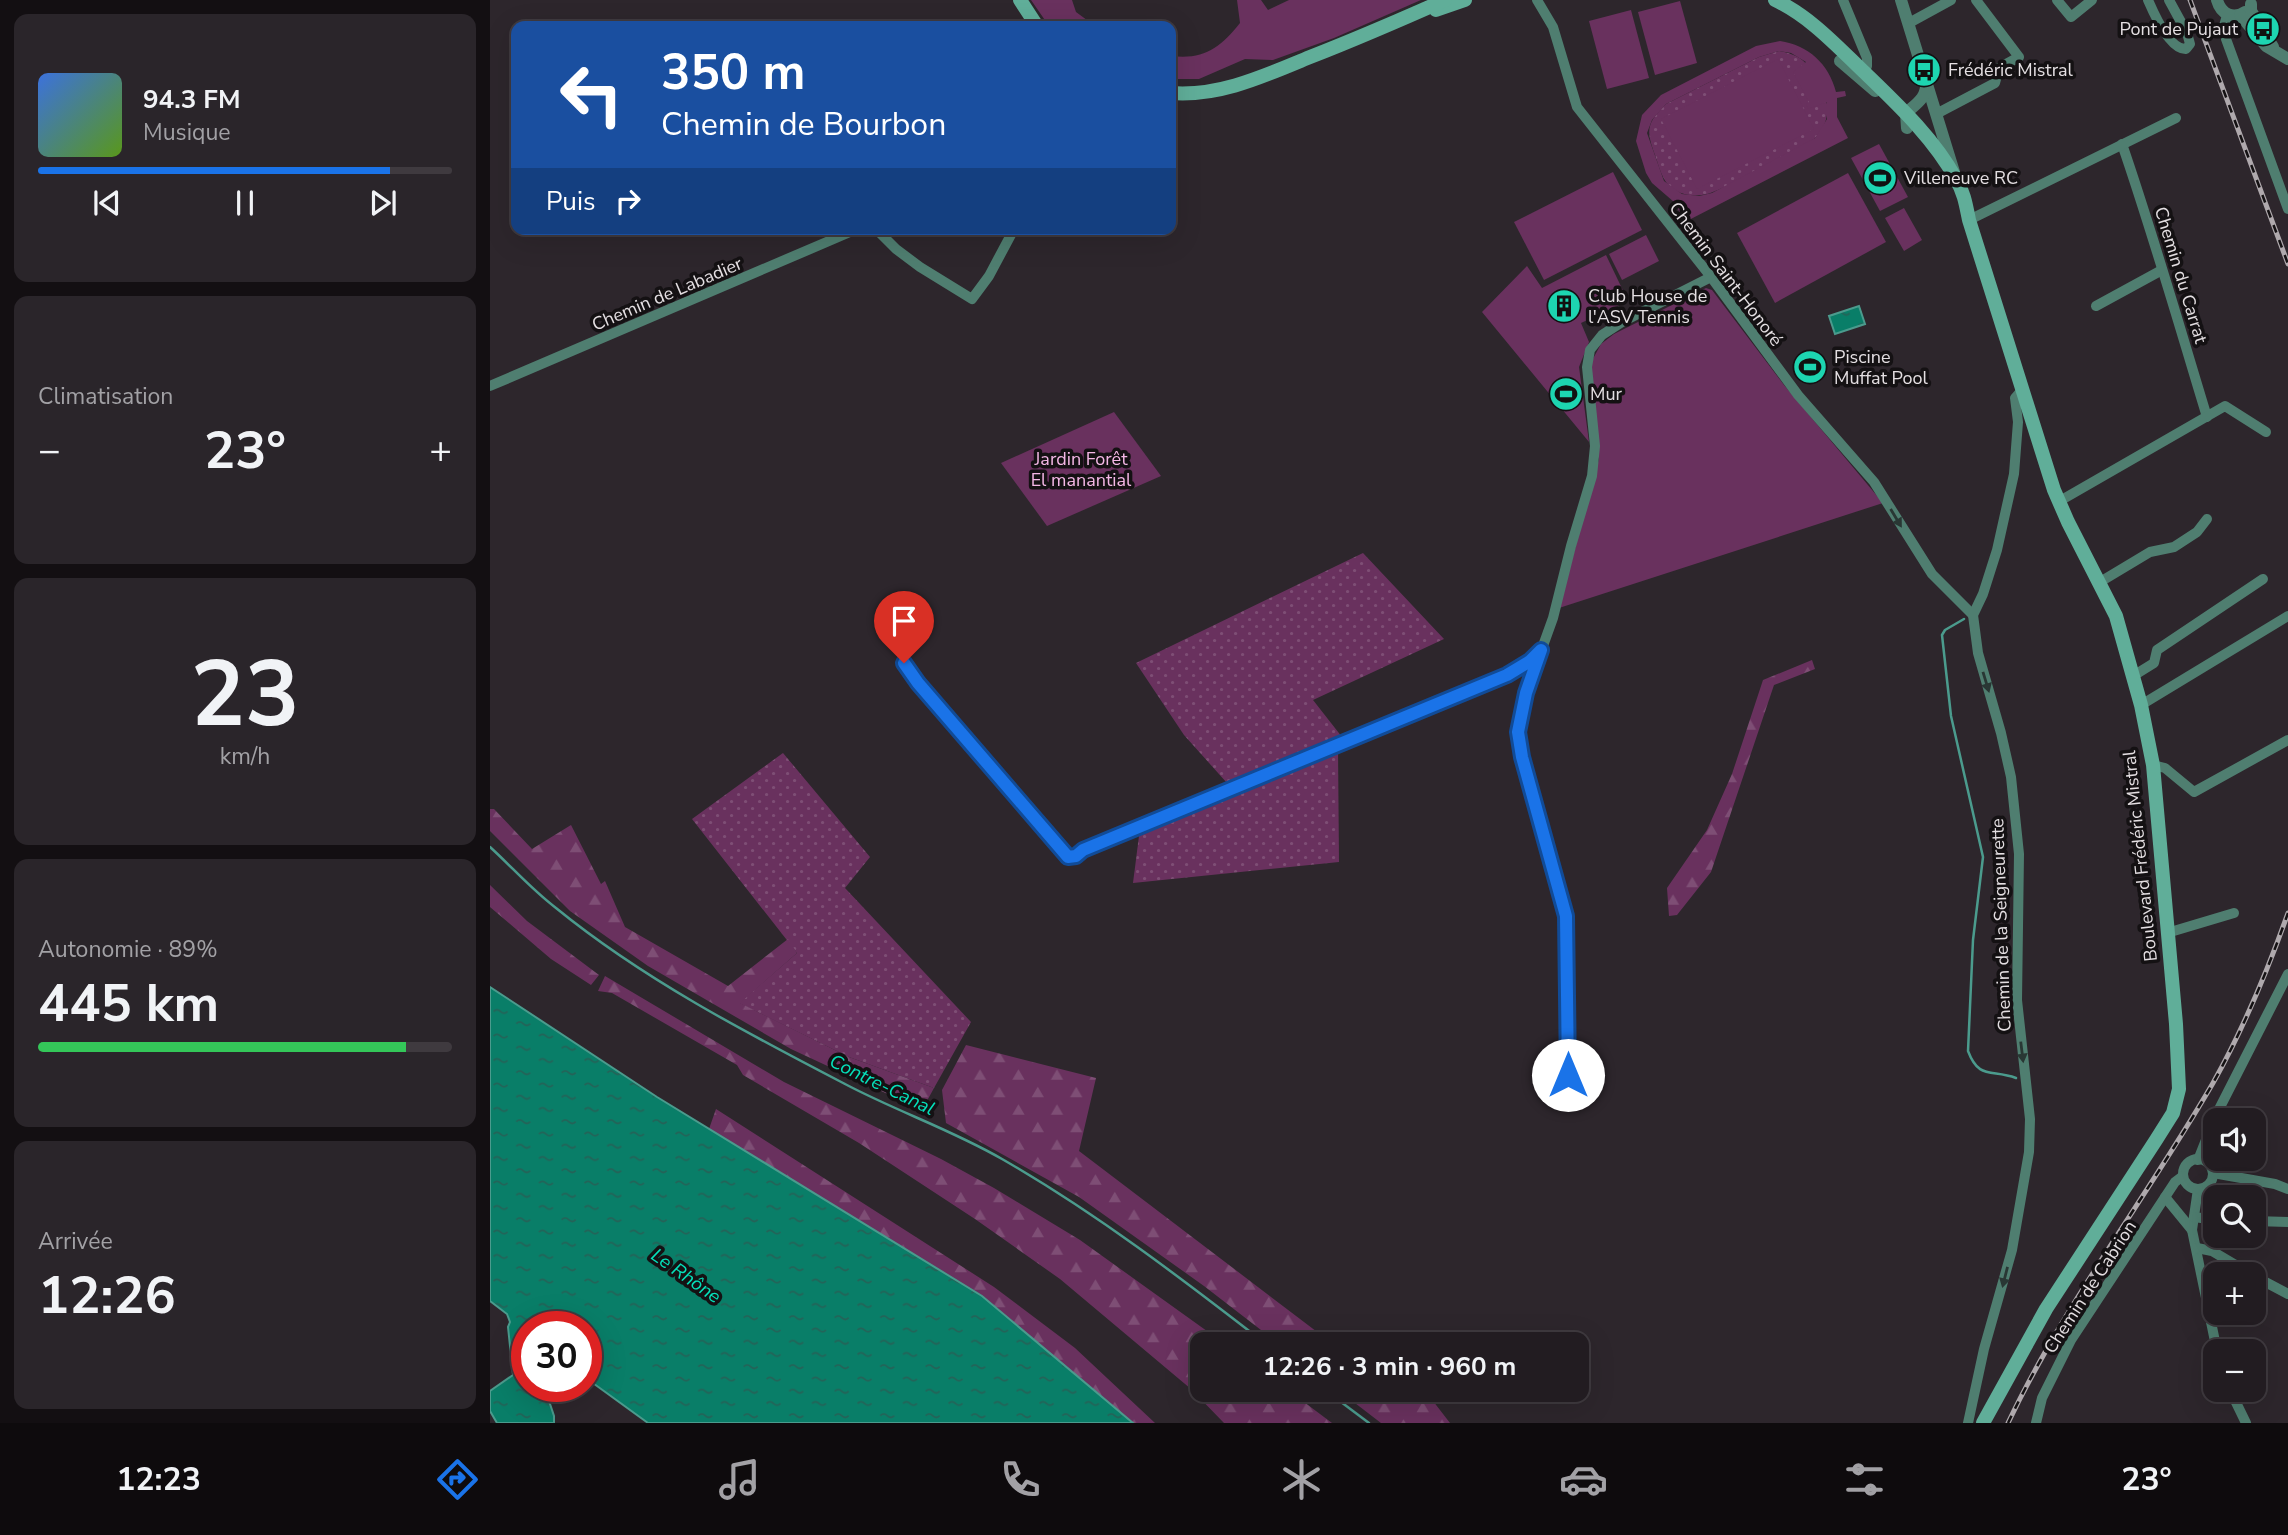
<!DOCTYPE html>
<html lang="fr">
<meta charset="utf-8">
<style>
:root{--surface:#221c21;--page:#2a252a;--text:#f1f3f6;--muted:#a2a1a5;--line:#3f3a3f;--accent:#1a73e8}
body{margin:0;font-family:"Nunito Sans",sans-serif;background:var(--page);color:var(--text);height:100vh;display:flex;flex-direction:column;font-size:26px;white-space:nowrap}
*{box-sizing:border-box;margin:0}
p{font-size:23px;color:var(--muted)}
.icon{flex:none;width:38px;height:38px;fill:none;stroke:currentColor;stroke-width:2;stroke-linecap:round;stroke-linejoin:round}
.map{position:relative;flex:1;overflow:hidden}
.drawer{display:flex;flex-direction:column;gap:14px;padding:14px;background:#130f12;width:490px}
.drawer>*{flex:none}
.banner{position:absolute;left:21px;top:21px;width:665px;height:214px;border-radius:14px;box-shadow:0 7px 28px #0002,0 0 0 2px var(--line);background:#1a4fa0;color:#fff;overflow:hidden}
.buttons{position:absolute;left:1713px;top:1108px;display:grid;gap:14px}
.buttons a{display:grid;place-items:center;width:63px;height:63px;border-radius:14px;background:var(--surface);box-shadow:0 7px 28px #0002,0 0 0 2px var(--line);font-size:35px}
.speed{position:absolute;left:21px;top:1311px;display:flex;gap:14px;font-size:35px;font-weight:700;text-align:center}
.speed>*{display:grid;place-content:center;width:91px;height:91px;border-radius:50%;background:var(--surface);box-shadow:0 7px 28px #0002,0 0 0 2px var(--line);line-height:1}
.speed .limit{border:10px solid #d22;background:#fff;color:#111}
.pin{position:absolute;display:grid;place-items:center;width:60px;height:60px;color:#fff;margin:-72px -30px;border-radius:50% 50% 50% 0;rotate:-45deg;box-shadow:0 0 7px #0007}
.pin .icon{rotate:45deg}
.me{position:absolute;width:77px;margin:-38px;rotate:0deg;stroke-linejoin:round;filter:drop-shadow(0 0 5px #0008)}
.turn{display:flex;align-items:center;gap:24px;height:147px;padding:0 35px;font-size:32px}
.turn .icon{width:91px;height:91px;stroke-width:2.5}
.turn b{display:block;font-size:49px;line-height:60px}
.then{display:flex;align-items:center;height:66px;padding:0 35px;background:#0003;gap:14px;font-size:26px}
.big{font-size:52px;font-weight:700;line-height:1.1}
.drawer .card{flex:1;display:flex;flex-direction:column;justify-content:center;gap:10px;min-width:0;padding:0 24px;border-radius:14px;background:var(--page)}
.drawer .dial{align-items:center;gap:0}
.dial b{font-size:91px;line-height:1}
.song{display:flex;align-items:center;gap:21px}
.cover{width:84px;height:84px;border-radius:10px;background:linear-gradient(135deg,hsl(220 70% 55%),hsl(90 70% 35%))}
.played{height:7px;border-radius:4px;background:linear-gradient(90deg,var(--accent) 85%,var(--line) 85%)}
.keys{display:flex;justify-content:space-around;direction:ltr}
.heat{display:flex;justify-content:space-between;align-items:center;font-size:38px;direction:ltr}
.charge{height:10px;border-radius:5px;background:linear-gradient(90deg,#34c759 89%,var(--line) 0)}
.trip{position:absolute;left:700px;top:1332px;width:399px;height:70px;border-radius:14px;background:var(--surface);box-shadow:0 7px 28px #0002,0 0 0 2px var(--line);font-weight:700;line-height:70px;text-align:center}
.dock{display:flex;height:112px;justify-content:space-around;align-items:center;background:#0e0b0d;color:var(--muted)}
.dock .icon{width:49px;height:49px}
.dock .active{color:var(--accent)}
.dock b{font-size:32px;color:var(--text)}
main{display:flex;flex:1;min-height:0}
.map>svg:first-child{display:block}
.grass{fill:url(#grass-dots)}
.forest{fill:url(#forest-firs)}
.green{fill:#69315e;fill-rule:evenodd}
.water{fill:url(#water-ripples);stroke:#4b9b8d;stroke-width:2}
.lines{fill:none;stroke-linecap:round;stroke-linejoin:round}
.stream{stroke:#4b9b8d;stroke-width:2.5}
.minor{stroke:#4f7e70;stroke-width:10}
.tertiary{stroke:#4f7e70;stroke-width:12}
.secondary{stroke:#60ae99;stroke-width:14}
.rail-casing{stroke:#afa9ad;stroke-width:5}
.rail{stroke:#141113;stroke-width:2.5;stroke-dasharray:8;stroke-linecap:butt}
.oneway{fill:#293734}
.route-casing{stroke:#114b97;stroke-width:18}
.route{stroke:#1a73e8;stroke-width:12}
.labels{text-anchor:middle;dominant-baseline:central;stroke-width:7;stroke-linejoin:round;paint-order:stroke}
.poi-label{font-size:18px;fill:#e4dfe2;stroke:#141113;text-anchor:start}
.street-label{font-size:18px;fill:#e4dfe2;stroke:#141113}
.park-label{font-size:18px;fill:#f4b7e6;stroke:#141113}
.water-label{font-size:19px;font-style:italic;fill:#05e0ba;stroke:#141113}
</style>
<main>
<section class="drawer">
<div class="card">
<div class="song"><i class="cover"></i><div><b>94.3 FM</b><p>Musique</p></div></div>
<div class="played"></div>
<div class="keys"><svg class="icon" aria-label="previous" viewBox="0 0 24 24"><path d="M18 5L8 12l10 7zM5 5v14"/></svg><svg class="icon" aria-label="pause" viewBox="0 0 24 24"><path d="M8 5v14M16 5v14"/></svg><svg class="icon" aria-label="next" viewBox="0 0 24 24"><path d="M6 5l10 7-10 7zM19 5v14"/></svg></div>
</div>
<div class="card"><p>Climatisation</p>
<div class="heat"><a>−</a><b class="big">23°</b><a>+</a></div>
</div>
<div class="card dial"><b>23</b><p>km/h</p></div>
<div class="card"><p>Autonomie · 89%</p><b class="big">445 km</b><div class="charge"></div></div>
<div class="card"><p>Arrivée</p><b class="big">12:26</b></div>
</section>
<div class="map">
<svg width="1798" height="1423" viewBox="0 0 1798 1423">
<defs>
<pattern id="grass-dots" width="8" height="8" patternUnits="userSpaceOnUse" patternTransform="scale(1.75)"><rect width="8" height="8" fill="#69315e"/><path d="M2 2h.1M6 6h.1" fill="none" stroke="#7e4e75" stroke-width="1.8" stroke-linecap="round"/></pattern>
<pattern id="forest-firs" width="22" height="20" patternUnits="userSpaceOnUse" patternTransform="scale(1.75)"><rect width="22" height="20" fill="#69315e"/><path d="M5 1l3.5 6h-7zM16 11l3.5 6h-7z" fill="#7e4e75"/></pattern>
<pattern id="water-ripples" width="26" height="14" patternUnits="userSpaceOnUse" patternTransform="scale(1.75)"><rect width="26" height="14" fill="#097e68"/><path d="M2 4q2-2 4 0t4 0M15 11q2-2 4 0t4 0" fill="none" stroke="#246358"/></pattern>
</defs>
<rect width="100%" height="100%" fill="#2d262c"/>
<g class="grass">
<path d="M1289,51C1318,56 1320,69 1333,92C1341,108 1338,123 1326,137C1317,147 1232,190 1217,194C1209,196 1199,196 1191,193C1173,186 1171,172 1165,155C1156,130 1156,124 1176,104L1269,57Z"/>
<path d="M873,553L954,639L823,700L852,737L737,783L694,735L646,663Z"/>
<path d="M848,750L849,862L643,883L649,836Z"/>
<path d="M293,753L380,857L355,888L481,1022L444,1088L359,1057L249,1003L307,953L202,819Z"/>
</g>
<g class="forest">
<path d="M1322,660L1325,669L1284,685L1221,872L1187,915L1179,916L1177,888L1217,830L1242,774L1273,680Z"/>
<path d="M0,809H4L42,849L81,825L111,884L115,881L135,927L238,986L298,939L307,953L250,1003L359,1057L444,1088L432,1110L301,1049L158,966L80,911L0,831Z"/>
<path d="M0,885L37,921L109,975L101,985L61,959L0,907Z"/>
<path d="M115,976L294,1082L451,1159L504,1188L590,1240L735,1344H712V1390H798L842,1423H734L701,1389L570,1279L485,1219L369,1143L253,1075L247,1065L122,993L108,991Z"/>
<path d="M476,1045L606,1078L589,1151L843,1344H789L714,1286L589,1197L456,1123L452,1090Z"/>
<path d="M226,1109L504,1287L585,1348L665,1423H643L492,1296L219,1129Z"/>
<path d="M848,1390H902L918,1401H943L960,1423H891Z"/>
</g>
<g class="green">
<path d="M541,0H582L586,12L605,26H559Z"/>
<path d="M747,0H771L778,10L799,0H931L844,38L783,60L755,59L709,79H681V56C714,60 730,48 750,23Z"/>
<path d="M1190,1L1207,63L1165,75L1148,12Z"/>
<path d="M1141,10L1159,78L1117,89L1099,21Z"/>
<path d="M1290,41C1318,45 1339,64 1346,92L1355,91L1356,96L1347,98V117L1358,138L1195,222L1184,202L1162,183L1156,173L1146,141L1152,115L1171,95L1266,46ZM1289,51L1301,53L1316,62L1303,72L1319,102L1316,104L1318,109L1337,102V119L1325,138L1222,193L1209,196L1192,194L1174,181L1157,133L1162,120L1176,104L1269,57Z"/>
<path d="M1288,59L1324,129L1207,189L1171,119Z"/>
<path d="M1389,144L1418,197L1390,211L1361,158Z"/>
<path d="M1123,172L1152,230L1054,280L1024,222Z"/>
<path d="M1358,173L1396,242L1285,303L1247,233Z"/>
<path d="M1414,208L1432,240L1414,251L1395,218Z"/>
<path d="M1156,235L1169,261L1132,280L1119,254Z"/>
<path d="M1116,255L1138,301L1091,323L1099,342L1089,367L1099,442L992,312L1037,266L1052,288Z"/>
<path d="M1216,288L1222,290L1294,385L1393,503L1069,608L1109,459L1099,381V366L1111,344L1124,334Z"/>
<path d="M624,412L671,476L557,526L511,463Z"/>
</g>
<g class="water">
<path d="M1369,306L1375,324L1345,334L1339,316Z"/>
<path d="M0,987L167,1097L492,1296L643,1423H158L96,1378V1326H37V1386H54L64,1416V1423H7L0,1411V1391L23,1375L18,1327L20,1322L17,1314L0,1301Z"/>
</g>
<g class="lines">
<g class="stream">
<path d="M1474,619L1455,630L1452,635L1461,716L1493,857L1483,940L1478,1051C1489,1080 1501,1069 1526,1078"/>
<path d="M0,847C22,867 42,890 66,908C153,979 255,1032 355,1084C406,1111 462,1130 512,1159C606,1213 691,1278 776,1344"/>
<path d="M835,1390L879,1423"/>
</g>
<g class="minor">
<path d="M1047,0L1063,27L1087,107L1221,277L1308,395L1384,482L1442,574L1483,615"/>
<path d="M1353,0L1377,58V66L1374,72"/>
<path d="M1567,0L1581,17L1602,0"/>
<path d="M1658,0C1664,14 1680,50 1696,49L1700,44L1697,33L1679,0"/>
<path d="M1737,15L1734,26L1736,39L1798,209"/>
<path d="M1419,23L1461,0"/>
<path d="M1448,113L1505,83L1509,68L1529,57L1486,0"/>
<path d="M1632,144C1663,234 1689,325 1717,417"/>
<path d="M1479,220L1686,118"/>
<path d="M386,229L406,249L430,267L482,299L499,276L524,229"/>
<path d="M1606,306L1672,270"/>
<path d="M0,386L367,229"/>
<path d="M1568,502L1735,406L1776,432"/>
<path d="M1610,582L1660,552L1684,547L1707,532L1717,519"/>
<path d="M414,663L428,683L578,857L586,856L593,850L1017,675L1049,653"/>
<path d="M1643,676L1664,663L1667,650L1773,579"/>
<path d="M1651,705L1798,616"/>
<path d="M1663,765L1675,768L1704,792L1798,740"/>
<path d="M1677,933L1744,913"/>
<path d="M1078,1075L1076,916L1032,757L1028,732L1036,693L1063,618L1081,546L1102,476L1105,446L1097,367L1100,350L1112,335L1132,322L1221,277"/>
<circle cx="1708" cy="1174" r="15"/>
<path d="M1708,1160L1725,1117L1798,974"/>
<path d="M1723,1173L1785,1184L1798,1189"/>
<path d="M1708,1189L1702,1230L1727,1351"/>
<path d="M1675,1197L1702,1230"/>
<path d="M1704,1217L1726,1220"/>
<path d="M1764,1221L1798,1222"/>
<path d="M1707,1248L1722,1251L1761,1274"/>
<path d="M1764,1276L1798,1294"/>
<path d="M1740,1390L1756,1423"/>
<path d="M1478,1423L1494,1349L1522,1250L1539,1152L1540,1119L1527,1000L1529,854L1521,777L1511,733L1488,653L1483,615L1493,594L1507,550L1524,474L1528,422L1525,398L1532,390"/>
<path d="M1546,1423L1552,1398L1581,1340L1685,1182L1693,1176"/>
</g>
<g class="tertiary">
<path d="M1411,0L1464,172"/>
<path d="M1727,0C1731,14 1743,20 1755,12"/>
<path d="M1761,4V11L1783,47"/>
<path d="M1750,15L1776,46L1798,59"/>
<path d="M1350,61L1385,91"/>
<path d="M1417,128L1416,113C1426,104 1437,98 1436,83"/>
</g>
<g class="secondary">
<path d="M530,0L547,26"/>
<path d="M1285,0C1319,16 1345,44 1372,70C1406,103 1443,137 1466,179C1474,192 1476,205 1479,220L1564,490L1578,522L1626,616L1651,705L1663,765L1686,1024L1689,1089L1683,1113L1666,1140L1556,1309L1493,1423"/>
<path d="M946,10L975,0"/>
<path d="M681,93C730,97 776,75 820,57C866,39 910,20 955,0"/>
</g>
<g class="rail-casing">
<g id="rail">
<path d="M1700,0L1798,264"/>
<path d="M1518,1423C1575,1303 1657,1197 1723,1083C1754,1028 1777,972 1798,913"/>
</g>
</g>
<use href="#rail" class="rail"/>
</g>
<defs><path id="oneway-solid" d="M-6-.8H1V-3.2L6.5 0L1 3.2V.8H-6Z" transform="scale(1.75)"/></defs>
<g class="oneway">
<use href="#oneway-solid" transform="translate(1406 518) rotate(59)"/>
<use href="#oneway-solid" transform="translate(1496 682) rotate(73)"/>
<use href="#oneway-solid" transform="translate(1532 1052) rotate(83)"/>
<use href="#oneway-solid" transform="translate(1515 1277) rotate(104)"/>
</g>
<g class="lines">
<g class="route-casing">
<path id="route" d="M414,663L428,683L578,857L586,856L593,850L1017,675L1040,661L1051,650L1036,693L1028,732L1032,757L1076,916L1078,1075"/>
</g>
<use href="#route" class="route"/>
</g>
<defs>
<g id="bus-disc" transform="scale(1.75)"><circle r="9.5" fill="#1dd5b1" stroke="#141113"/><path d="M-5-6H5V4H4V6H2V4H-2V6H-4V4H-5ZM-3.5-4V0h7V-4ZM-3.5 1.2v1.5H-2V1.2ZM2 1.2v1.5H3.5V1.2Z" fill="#111"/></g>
<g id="stadium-disc" transform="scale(1.75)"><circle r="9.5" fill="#1dd5b1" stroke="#141113"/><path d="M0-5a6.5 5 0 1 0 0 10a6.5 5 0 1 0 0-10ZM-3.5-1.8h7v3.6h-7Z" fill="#111"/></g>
<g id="building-disc" transform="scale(1.75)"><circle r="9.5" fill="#1dd5b1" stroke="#141113"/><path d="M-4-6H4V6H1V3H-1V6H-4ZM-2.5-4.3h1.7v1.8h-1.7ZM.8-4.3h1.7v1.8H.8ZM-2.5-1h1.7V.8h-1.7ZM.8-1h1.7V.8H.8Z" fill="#111"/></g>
</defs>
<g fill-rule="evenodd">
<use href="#bus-disc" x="1773" y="29"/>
<use href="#bus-disc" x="1434" y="70"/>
<use href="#stadium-disc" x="1390" y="178"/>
<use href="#building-disc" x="1074" y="306"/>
<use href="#stadium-disc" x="1320" y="367"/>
<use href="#stadium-disc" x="1076" y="394"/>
</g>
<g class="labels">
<g class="poi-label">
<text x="1748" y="29" text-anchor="end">Pont de Pujaut</text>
<text x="1458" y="70">Frédéric Mistral</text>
<text x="1414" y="178">Villeneuve RC</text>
<text x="1098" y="296">Club House de<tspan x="1098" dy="21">l'ASV Tennis</tspan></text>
<text x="1344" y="357">Piscine<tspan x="1344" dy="21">Muffat Pool</tspan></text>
<text x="1100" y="394">Mur</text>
</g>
<g class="street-label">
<text transform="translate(1236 274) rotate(53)">Chemin Saint-Honoré</text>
<text transform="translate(1691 275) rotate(73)">Chemin du Carrat</text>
<text transform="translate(177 294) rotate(-23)">Chemin de Labadier</text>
<text transform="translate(1650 856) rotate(-96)">Boulevard Frédéric Mistral</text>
<text transform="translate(1511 925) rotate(-92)">Chemin de la Seigneurette</text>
<text transform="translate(1600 1287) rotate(-57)">Chemin de Cabrion</text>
</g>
<g class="park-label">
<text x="591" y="459">Jardin Forêt<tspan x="591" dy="21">El manantial</tspan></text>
</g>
<g class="water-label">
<text transform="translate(392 1085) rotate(26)">Contre-Canal</text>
<text transform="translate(196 1276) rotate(35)">Le Rhône</text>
</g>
</g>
</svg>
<div class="buttons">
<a><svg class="icon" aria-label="sound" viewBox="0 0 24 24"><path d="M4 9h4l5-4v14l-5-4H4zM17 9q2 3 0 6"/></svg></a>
<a><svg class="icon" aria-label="search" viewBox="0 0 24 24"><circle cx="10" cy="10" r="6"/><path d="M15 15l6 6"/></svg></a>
<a>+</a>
<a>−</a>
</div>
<div class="speed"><div class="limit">30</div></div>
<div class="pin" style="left:414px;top:663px;background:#d93025"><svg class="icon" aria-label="arrive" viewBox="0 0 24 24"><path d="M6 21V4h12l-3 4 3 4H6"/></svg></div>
<svg class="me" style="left:1078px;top:1075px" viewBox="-20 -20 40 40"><circle r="19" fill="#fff"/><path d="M0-13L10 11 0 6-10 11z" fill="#1a73e8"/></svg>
<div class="trip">12:26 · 3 min · 960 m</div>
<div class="banner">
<div class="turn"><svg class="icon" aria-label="left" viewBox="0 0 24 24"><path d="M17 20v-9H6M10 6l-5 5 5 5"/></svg><div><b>350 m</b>Chemin de Bourbon</div></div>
<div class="then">Puis<svg class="icon" aria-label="right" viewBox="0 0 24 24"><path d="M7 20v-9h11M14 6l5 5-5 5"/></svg></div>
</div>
</div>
</main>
<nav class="dock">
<b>12:23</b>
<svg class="icon active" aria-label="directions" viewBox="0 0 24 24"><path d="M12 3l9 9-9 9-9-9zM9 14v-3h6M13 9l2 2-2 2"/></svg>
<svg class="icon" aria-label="music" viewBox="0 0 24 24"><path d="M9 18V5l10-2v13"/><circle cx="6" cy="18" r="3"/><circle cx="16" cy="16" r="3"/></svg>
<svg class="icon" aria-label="phone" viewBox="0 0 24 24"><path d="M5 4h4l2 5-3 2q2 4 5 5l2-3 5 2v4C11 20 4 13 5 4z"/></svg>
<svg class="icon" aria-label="climate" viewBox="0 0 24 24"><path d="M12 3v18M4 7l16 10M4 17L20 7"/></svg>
<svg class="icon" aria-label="car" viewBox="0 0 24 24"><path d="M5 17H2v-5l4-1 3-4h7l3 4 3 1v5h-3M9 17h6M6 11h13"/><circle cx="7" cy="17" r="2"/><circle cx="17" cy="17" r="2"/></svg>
<svg class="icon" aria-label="filters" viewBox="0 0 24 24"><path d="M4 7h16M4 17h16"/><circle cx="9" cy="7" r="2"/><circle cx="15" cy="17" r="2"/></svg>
<b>23°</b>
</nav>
